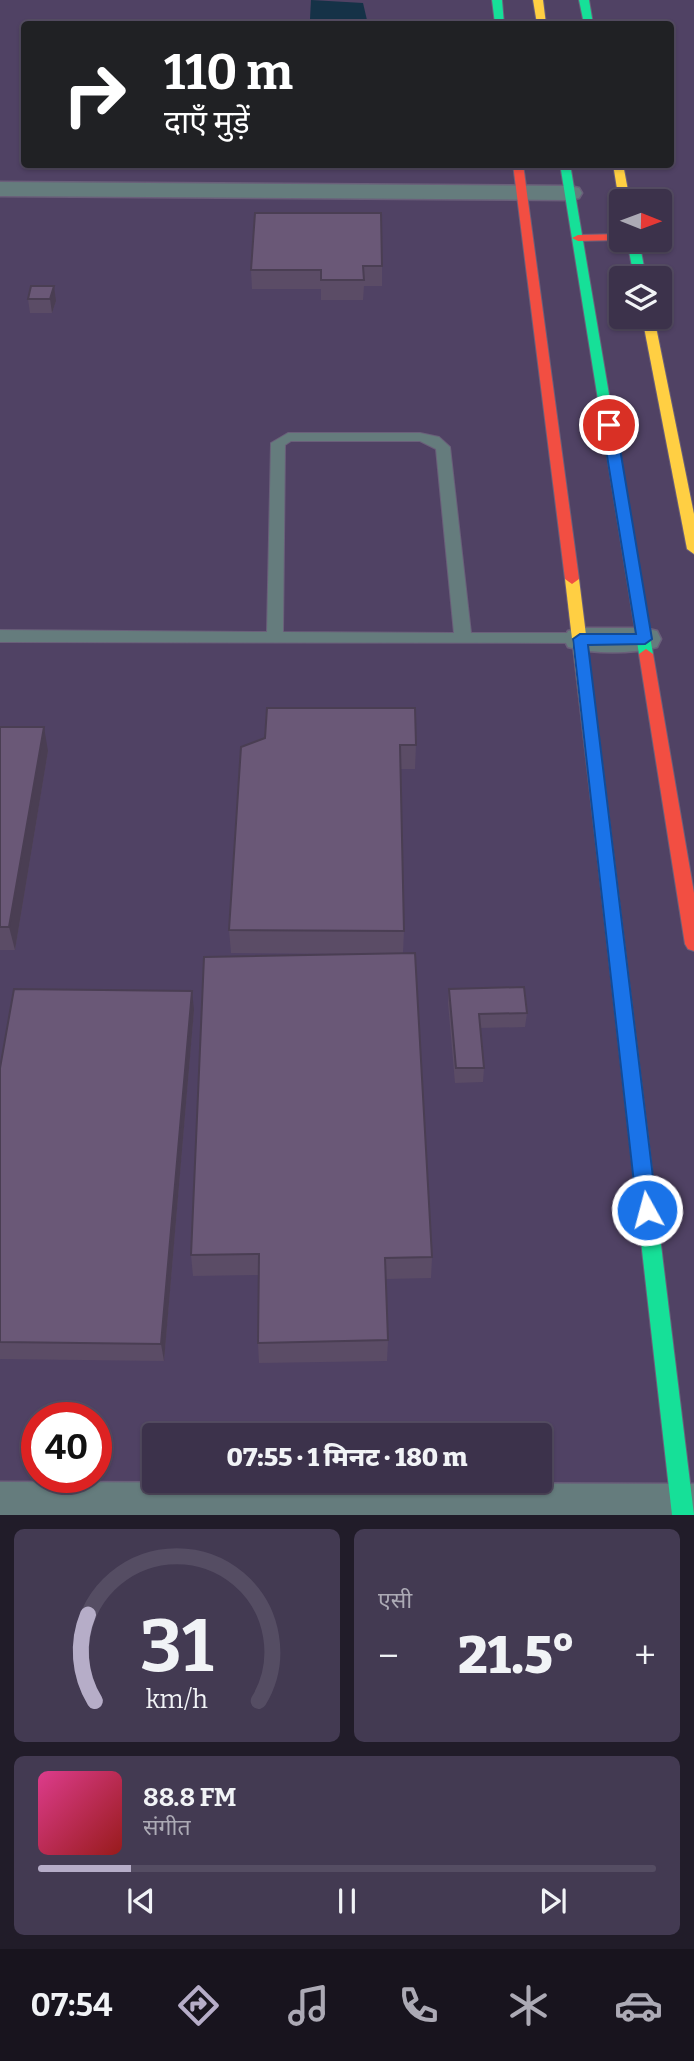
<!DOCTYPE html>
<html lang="hi">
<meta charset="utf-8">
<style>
:root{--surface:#3c324b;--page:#433a52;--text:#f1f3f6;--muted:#acaab5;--line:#554d63;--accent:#b6adc8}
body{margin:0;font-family:Bitter,"Noto Sans Devanagari",serif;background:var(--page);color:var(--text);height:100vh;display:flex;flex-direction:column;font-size:26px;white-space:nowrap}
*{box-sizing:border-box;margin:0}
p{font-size:23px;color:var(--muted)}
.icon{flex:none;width:38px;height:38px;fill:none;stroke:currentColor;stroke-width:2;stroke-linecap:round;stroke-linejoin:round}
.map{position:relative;height:1515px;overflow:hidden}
.panel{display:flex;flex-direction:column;gap:14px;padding:14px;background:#211c29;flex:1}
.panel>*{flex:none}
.guide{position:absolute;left:21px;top:21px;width:653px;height:147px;border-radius:7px;box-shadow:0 2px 5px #0004,0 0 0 2px var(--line);background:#202124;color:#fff;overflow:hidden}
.needle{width:46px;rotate:91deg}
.buttons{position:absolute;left:609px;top:189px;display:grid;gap:14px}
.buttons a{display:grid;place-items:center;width:63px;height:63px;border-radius:7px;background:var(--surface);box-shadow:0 2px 5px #0004,0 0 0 2px var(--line);font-size:35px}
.speed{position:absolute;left:21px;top:1402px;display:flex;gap:14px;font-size:35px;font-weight:700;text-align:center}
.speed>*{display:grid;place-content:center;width:91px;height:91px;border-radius:50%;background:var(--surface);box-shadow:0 2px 5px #0004,0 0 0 2px var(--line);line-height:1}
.speed .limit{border:10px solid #d22;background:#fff;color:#111}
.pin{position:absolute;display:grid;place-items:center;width:60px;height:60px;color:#fff;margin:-30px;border:4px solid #fff;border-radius:50%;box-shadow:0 2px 7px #0007}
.me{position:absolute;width:77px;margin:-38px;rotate:353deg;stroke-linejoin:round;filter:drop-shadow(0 0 5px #0008)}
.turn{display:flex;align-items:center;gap:24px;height:147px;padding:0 28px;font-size:32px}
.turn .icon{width:91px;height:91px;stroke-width:2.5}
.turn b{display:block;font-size:49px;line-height:60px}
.big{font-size:52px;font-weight:800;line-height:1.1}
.panel .tile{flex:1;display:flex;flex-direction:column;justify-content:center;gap:10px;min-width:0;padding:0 24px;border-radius:10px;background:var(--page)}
.panel .dial{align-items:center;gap:0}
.dial svg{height:182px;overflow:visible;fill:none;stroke:var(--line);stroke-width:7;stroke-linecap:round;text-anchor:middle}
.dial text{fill:var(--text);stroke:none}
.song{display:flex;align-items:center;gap:21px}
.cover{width:84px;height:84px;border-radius:10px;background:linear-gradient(135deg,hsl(330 70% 55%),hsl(0 70% 35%))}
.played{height:7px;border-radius:4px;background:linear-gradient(90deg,var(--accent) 15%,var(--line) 15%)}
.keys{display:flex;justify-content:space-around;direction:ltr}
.heat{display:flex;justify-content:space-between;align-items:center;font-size:38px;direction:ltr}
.panel .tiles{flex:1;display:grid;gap:14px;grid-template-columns:1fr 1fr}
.tile:last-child{grid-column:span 2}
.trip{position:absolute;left:142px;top:1423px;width:410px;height:70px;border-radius:7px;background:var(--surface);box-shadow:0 2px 5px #0004,0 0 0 2px var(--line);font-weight:800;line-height:70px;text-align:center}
.tab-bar{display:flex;height:112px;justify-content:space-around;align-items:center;background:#18141e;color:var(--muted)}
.tab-bar .icon{width:49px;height:49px}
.tab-bar .current{color:var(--accent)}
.tab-bar b{font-size:32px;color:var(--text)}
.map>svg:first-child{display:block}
.water{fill:#153247}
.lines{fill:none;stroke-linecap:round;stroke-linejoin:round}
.lane-casing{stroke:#6a5f7a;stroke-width:2}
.street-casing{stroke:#6a5f7a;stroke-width:3}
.fast-casing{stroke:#6a5f7a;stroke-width:2}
.slow-casing{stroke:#6a5f7a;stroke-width:2}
.jam-casing{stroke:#6a5f7a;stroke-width:2}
.lane{fill:#657c7d;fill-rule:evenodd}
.street{fill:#657c7d;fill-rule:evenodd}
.fast{fill:#16e098;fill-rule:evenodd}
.slow{fill:#ffcf43;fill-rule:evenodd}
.jam{fill:#f24e42;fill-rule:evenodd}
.wall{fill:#5b4c66}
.shaded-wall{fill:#4a3e53}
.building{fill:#6a5877;stroke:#4a3e53;stroke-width:2}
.route{fill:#1a73e8;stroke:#114b97;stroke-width:2}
</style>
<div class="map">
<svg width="694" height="1515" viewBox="0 0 694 1515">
<rect width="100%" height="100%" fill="#504264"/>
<path class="water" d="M311,0L363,3L367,20L310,19Z"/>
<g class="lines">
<g class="lane-casing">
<path id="lane" d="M288,433H420L439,437L450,447L471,633H580L588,639L586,643L0,642V630L267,632L271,443ZM291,441H420L436,449L454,633L283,632L285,445Z"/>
</g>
<g class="street-casing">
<g id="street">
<path d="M0,182L570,186L579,188L582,193L579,198L570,200L0,196Z"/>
<path d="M580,628H645L657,631L661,639L657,647C632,654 593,654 568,647L564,639L568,631Z"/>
<path d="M0,1482L694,1484V1515H0Z"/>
</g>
</g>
<g class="fast-casing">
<g id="fast">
<path d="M492,0H502L504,24H495Z"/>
<path d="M579,0H589L593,24H584Z"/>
<path d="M560,164H570L653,654L646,659L639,654Z"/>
<path d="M627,240H639L646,278H634Z"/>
<path d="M604,838L610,840L612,844L694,1515H672L596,844L598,840Z"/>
</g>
</g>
<g class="slow-casing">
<g id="slow">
<path d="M533,0H543L546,24H537Z"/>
<path d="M613,164H623L630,201H621V203L619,201Z"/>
<path d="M642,317H654L694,514V554L687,549Z"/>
<path d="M572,574L579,579L612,844L610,848H598L596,844L565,579Z"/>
</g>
</g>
<g class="jam-casing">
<g id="jam">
<path d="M513,164H523L579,579L572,584L565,579Z"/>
<path d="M621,234V240H624H621L578,241L572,238L578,235Z"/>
<path d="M646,649L653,654L694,893V951L688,949L685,944L639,654Z"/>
</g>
</g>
<use href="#lane" class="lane"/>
<use href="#street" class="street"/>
<use href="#fast" class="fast"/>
<use href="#slow" class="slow"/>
<use href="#jam" class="jam"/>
</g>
<g class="wall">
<path d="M382,266V286H364L363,300H321V289H252L251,270Z"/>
<path d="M31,286L56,301L52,313H30L28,299Z"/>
<path d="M0,727L48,751L15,950H0Z"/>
<path d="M416,745L415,769H401L404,931L403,953L432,1257L431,1278L386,1279L388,1340L387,1361L259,1363L258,1343L259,1275L193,1276L191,1255L361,954L231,953L229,930L241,747Z"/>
<path d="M449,989L527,1013L525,1027L480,1028L484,1068L483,1082L455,1083L448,1003Z"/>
<path d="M194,1010L164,1361L0,1359V1068Z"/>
</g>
<g class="shaded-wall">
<path d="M54,286L56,301L52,313L50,299Z"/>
<path d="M44,727L48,751L15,950L9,927Z"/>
<path d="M192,991L194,1010L164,1361L161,1344Z"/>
</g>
<g class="building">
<path d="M255,213H381L382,266H363L364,280H321V270H251Z"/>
<path d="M31,286H54L50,299H28Z"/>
<path d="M267,708H415L416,745H400L404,931L229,930L241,747L265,738Z"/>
<path d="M0,727H44L9,927H0Z"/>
<path d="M415,953L432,1257L385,1258L388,1340L258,1343L259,1254L191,1255L204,957Z"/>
<path d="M524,987L527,1013L479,1014L484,1068H456L449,989Z"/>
<path d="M14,989L192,991L161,1344L0,1342V1068Z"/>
</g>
<path class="route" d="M609,421L616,425L652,639L645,644L588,645L657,1210L654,1216L647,1219L640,1216L637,1210L573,639L580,634H636L602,425Z"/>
</svg>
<div class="buttons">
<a><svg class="needle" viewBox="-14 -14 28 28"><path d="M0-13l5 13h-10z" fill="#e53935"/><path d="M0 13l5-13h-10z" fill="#acaab5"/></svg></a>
<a><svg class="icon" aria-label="layers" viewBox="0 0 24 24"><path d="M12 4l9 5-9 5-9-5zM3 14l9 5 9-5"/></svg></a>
</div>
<div class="speed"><div class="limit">40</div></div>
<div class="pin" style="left:609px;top:425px;background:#d93025"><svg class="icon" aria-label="arrive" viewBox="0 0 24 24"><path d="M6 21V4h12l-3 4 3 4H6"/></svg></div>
<svg class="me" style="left:647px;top:1210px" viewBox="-20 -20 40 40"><circle r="17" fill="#1a73e8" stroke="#fff" stroke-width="3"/><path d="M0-11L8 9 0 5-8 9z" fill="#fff"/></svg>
<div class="trip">07:55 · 1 मिनट · 180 m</div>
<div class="guide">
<div class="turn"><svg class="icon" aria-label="right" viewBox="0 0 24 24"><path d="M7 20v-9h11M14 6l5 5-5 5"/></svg><div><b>110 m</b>दाएँ मुड़ें</div></div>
</div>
</div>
<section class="panel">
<div class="tiles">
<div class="tile dial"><svg viewBox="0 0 100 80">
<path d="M14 69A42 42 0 1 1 86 69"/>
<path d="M14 69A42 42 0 0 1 11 31" stroke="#b6adc8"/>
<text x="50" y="56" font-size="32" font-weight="700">31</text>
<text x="50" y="72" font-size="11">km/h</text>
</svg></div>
<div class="tile"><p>एसी</p>
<div class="heat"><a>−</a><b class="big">21.5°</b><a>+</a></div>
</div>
<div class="tile">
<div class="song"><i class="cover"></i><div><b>88.8 FM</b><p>संगीत</p></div></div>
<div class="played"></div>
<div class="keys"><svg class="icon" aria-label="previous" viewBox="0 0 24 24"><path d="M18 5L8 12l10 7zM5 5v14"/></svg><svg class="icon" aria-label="pause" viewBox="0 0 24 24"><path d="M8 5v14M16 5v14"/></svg><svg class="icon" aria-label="next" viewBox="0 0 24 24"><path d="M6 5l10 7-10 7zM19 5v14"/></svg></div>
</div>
</div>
</section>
<nav class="tab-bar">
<b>07:54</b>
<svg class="icon current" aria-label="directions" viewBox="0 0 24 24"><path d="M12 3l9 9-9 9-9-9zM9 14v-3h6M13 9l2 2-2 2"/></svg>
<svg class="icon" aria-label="music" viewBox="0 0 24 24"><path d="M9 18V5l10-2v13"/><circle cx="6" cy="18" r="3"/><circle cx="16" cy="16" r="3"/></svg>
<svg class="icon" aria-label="phone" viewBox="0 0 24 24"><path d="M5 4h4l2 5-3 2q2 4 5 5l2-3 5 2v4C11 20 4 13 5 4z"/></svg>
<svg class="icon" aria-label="climate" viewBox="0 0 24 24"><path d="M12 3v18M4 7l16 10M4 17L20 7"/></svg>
<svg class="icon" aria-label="car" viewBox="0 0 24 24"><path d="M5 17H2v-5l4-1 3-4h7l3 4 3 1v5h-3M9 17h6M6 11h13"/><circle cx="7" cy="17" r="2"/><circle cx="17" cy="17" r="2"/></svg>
</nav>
